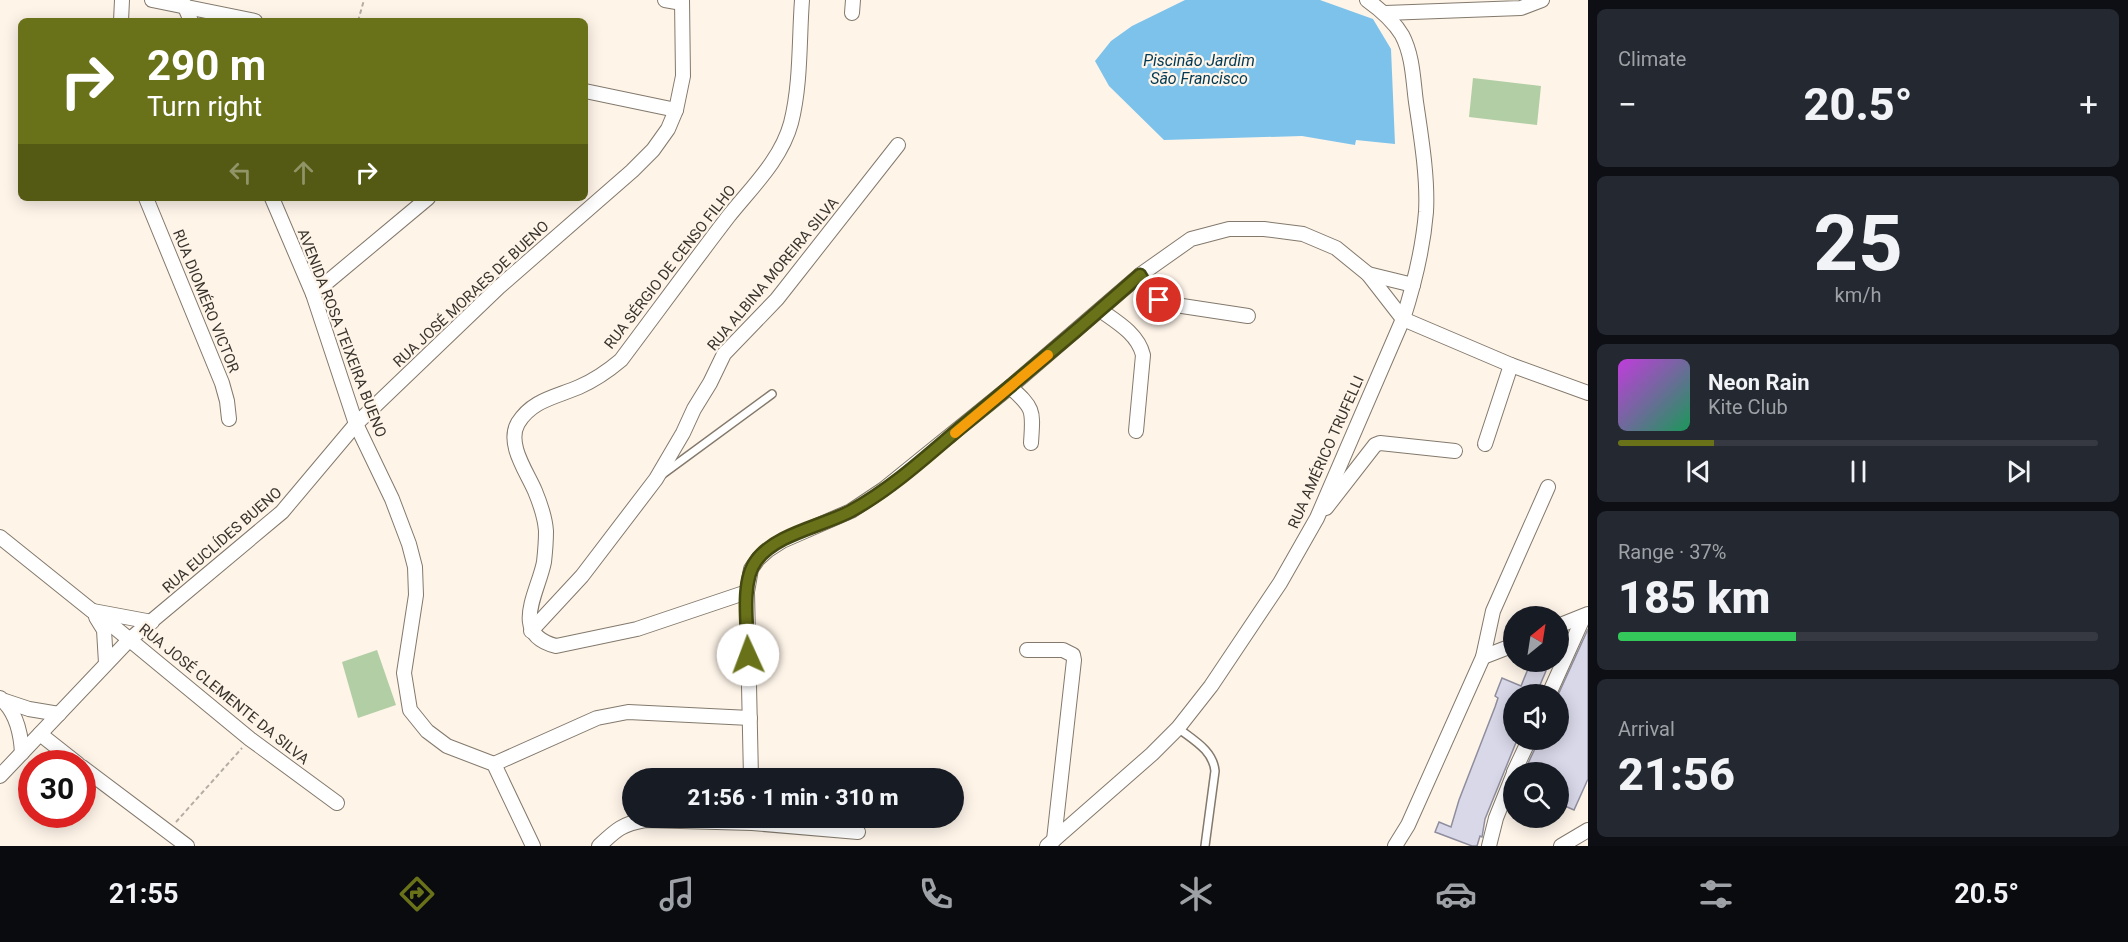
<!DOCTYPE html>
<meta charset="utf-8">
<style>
:root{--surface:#171b24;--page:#242831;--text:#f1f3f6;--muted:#9ea1a6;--line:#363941;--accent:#697119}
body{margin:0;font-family:Roboto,sans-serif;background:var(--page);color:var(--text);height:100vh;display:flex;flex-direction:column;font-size:22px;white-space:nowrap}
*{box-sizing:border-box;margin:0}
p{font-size:20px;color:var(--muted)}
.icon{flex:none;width:33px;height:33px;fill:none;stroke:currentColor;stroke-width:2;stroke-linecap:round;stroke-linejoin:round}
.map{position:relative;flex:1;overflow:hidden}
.details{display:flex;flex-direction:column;gap:9px;padding:9px;background:#0d0f14;width:540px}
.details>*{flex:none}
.guide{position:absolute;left:18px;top:18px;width:570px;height:183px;border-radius:9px;box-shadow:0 3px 15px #0003;background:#697119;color:#fff;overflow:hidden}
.needle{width:39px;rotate:30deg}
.buttons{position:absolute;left:1503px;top:606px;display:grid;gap:12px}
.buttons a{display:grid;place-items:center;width:66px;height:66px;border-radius:50%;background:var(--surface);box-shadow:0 3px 15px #0003;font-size:30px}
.speed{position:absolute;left:18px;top:750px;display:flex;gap:12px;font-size:30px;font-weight:700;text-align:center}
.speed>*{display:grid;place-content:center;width:78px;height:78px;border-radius:50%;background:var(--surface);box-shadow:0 3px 15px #0003;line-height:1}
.speed .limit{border:9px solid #d22;background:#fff;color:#111}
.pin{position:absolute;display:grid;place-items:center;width:51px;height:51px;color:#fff;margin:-26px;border:3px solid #fff;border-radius:50%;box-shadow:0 2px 6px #0007}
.me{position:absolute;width:66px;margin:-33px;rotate:358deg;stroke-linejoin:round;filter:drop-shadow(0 0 4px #0008)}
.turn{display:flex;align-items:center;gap:21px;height:126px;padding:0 30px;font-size:27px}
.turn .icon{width:78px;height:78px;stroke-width:2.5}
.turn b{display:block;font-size:42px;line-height:51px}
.lanes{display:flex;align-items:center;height:57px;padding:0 30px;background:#0003;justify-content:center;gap:30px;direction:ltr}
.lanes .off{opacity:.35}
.big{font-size:45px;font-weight:800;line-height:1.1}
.details .tile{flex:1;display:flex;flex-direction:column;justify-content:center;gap:9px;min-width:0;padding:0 21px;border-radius:9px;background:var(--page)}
.details .dial{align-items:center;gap:0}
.dial b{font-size:78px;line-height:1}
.song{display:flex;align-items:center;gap:18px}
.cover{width:72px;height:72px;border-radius:9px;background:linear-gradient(135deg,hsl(290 70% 55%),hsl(150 70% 35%))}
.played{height:6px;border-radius:3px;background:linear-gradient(90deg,var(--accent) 20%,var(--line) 20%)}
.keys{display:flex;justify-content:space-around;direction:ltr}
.heat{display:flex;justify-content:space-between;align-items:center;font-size:33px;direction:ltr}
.charge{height:9px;border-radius:4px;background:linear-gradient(90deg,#34c759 37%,var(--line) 0)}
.trip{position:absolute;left:622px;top:768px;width:342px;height:60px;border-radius:30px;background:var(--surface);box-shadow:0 3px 15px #0003;font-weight:800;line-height:60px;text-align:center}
.tabs{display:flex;height:96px;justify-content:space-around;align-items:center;background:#090b0e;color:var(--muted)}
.tabs .icon{width:42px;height:42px}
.tabs .on{color:var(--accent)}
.tabs b{font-size:27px;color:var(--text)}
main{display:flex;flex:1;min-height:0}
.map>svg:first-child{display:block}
.green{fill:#b2cea5}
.water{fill:#7dc2eb}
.building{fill:#d8d8e9;stroke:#8e8e9e;stroke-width:1.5}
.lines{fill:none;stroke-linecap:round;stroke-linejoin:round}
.service-casing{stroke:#83796c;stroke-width:10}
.minor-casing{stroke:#83796c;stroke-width:16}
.path{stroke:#b5ada3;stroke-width:2;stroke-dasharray:4.5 3;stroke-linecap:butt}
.service{stroke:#fff;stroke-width:7}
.minor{stroke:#fff;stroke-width:14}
.route-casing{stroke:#444910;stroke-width:15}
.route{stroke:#697119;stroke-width:10}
.slow{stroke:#f59e0b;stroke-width:10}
.labels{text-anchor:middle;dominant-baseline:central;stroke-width:4.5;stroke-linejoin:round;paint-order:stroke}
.street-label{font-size:15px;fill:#38342e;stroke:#fef4e8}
.water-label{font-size:16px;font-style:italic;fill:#003a55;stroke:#fef4e8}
</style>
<main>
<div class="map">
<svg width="1588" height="846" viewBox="0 0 1588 846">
<rect width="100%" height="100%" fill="#fef4e8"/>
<g class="green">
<path d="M1473,78L1541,86L1537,125L1469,117Z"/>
<path d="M377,650L396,705L358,718L342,662Z"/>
</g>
<path class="water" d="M1185,0H1320L1373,19L1391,49L1395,144L1356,140L1355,145L1302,136L1164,140L1109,86L1095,61L1111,41L1132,26Z"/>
<g class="building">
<path d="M1588,629V779L1574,810L1558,803V772H1524L1539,740H1558V695Z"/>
<path d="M1530,664L1546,671L1537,692L1540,694H1514V740H1517L1485,819L1482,837L1480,836L1477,846H1472L1435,832L1439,822L1451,827L1459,800L1495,707L1498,698L1495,696L1502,678L1521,686Z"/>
</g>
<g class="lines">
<g class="service-casing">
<g id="service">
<path d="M663,474L772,394"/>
<path d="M1178,728C1193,740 1213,750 1215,771L1205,846"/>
</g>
</g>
<g class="minor-casing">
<g id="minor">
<path d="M152,0L255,21"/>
<path d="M182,0L191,21"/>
<path d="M665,0L682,3"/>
<path d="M852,13L853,0"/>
<path d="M1385,13L1521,8L1542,0"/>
<path d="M121,21L122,0"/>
<path d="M585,91L676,110"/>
<path d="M146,198L222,383L227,401L229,419"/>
<path d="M272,198L313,294L356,424L392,499L409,544L415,567L416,595L404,673L410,710L427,731L447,746L494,764L533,846"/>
<path d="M1368,274L1413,285"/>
<path d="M1140,275L1153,296L1169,304L1248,316"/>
<path d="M313,294L428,198"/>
<path d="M1100,310C1117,322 1138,334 1143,355L1136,431"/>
<path d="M1010,387C1035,409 1033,411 1031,443"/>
<path d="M1485,444L1511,365"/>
<path d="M1326,508L1375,445L1380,443L1455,451"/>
<path d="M0,537L91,610L113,626L250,739L337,803"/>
<path d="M747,592L637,629L556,646C509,634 538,593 544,562C545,553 546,540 546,531C545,517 540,503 535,491C527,472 506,444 518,423C532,400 556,397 579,387C595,380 608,371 621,360C657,312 692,264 728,217C751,188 781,160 791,123C801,84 799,40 802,0"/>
<path d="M93,611L152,622"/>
<path d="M96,617L104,630L106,663"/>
<path d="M1558,626L1588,614"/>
<path d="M531,631L582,576L656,479L683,433L694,409L710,383L724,354L777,299L898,145"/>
<path d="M1027,650H1063L1073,655L1074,660L1054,840"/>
<path d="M1483,657L1514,645"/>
<path d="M1549,694L1584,616"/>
<path d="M0,698C16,711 21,734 22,753"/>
<path d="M5,701L29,709L59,714"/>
<path d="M40,734L78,764"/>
<path d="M494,764L597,718L628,712L750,718"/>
<path d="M82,767L187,846"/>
<path d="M1514,772L1529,740"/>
<path d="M0,776L129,640L282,512L356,424L499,287L632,171L653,150L668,129L676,110L683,76L682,0"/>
<path d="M751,778L747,592L751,569L758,559L768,550L782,541L851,511L884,489L1010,387L1140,275L1191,239L1229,229H1264L1303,234L1336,248L1368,274L1403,319L1511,365L1588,393"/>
<path d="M599,846C616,830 622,824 645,820L752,823L858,832"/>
<path d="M1047,846L1152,754L1178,728L1211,686L1280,583L1317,518L1403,319C1414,285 1423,248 1426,212C1428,178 1421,136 1416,102C1413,80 1413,56 1402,35C1393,20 1381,10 1367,0"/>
<path d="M1395,846L1408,825L1483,657L1493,611L1548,487"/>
<path d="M1489,846L1496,818L1514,773"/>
<path d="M1561,846L1588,830"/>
</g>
</g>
<g class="path">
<path d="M358,21L364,0"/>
<path d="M176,822L242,748"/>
</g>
<use href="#service" class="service"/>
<use href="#minor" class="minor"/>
</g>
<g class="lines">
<g class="route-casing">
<path id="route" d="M748,655C748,629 740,582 756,561C775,534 823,526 851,511C891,489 926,457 960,428C1021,378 1081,327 1140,275L1149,290L1159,300"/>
</g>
<use href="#route" class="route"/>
<path class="slow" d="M955,433L1048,355"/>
</g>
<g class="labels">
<g class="street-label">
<text transform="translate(670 267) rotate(-52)">RUA SÉRGIO DE CENSO FILHO</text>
<text transform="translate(773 274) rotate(-50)">RUA ALBINA MOREIRA SILVA</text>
<text transform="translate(471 294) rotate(-43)">RUA JOSÉ MORAES DE BUENO</text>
<text transform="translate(206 301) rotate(68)">RUA DIOMÉRO VICTOR</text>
<text transform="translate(342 333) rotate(69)">AVENIDA ROSA TEIXEIRA BUENO</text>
<text transform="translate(1326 452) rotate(-66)">RUA AMÉRICO TRUFELLI</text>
<text transform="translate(222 540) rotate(-41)">RUA EUCLÍDES BUENO</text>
<text transform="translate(224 694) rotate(39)">RUA JOSÉ CLEMENTE DA SILVA</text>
</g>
<g class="water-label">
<text x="1199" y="60">Piscinão Jardim<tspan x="1199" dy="18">São Francisco</tspan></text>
</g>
</g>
</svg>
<div class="buttons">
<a><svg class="needle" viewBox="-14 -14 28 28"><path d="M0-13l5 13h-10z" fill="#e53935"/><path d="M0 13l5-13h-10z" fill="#9ea1a6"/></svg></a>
<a><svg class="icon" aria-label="sound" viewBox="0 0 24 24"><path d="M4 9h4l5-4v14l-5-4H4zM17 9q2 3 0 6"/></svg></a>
<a><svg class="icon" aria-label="search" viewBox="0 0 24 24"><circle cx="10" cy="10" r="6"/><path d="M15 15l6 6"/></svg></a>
</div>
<div class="speed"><div class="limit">30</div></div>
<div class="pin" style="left:1159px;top:300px;background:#d93025"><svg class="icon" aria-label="arrive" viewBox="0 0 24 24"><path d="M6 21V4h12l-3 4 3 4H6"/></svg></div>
<svg class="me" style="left:748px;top:655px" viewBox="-20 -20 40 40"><circle r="19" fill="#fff"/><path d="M0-13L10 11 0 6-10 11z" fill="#697119"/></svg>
<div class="trip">21:56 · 1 min · 310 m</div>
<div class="guide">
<div class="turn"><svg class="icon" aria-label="right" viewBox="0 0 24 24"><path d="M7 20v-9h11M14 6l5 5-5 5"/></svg><div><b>290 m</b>Turn right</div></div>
<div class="lanes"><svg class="icon off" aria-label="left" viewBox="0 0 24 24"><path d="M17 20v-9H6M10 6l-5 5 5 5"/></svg><svg class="icon off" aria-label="ahead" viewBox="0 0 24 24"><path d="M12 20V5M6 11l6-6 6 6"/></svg><svg class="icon" aria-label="right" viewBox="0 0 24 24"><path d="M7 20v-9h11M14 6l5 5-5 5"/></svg></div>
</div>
</div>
<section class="details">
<div class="tile"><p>Climate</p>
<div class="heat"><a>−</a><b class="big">20.5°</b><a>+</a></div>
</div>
<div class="tile dial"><b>25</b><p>km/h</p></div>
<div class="tile">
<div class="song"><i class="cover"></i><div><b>Neon Rain</b><p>Kite Club</p></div></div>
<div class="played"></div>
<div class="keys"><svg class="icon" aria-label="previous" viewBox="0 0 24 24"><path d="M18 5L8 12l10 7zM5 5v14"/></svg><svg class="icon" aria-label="pause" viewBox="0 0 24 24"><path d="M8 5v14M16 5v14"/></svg><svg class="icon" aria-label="next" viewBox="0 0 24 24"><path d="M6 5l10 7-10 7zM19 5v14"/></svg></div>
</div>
<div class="tile"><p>Range · 37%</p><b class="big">185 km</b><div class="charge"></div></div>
<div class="tile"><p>Arrival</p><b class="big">21:56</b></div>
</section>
</main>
<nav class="tabs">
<b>21:55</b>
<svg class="icon on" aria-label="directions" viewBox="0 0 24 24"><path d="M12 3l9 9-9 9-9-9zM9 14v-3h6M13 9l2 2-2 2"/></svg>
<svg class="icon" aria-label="music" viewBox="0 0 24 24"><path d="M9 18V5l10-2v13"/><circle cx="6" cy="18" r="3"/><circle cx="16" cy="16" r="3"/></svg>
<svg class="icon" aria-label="phone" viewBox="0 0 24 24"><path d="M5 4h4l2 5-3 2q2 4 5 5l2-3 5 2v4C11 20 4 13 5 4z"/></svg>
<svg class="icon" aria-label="climate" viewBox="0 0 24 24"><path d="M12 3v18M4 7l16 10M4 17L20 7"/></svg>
<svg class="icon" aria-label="car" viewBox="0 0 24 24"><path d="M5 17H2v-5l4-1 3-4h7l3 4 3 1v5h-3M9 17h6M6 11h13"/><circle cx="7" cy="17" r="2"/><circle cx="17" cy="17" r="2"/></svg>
<svg class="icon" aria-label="filters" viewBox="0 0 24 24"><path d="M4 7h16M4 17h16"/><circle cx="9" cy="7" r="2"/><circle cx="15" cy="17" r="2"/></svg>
<b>20.5°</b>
</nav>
